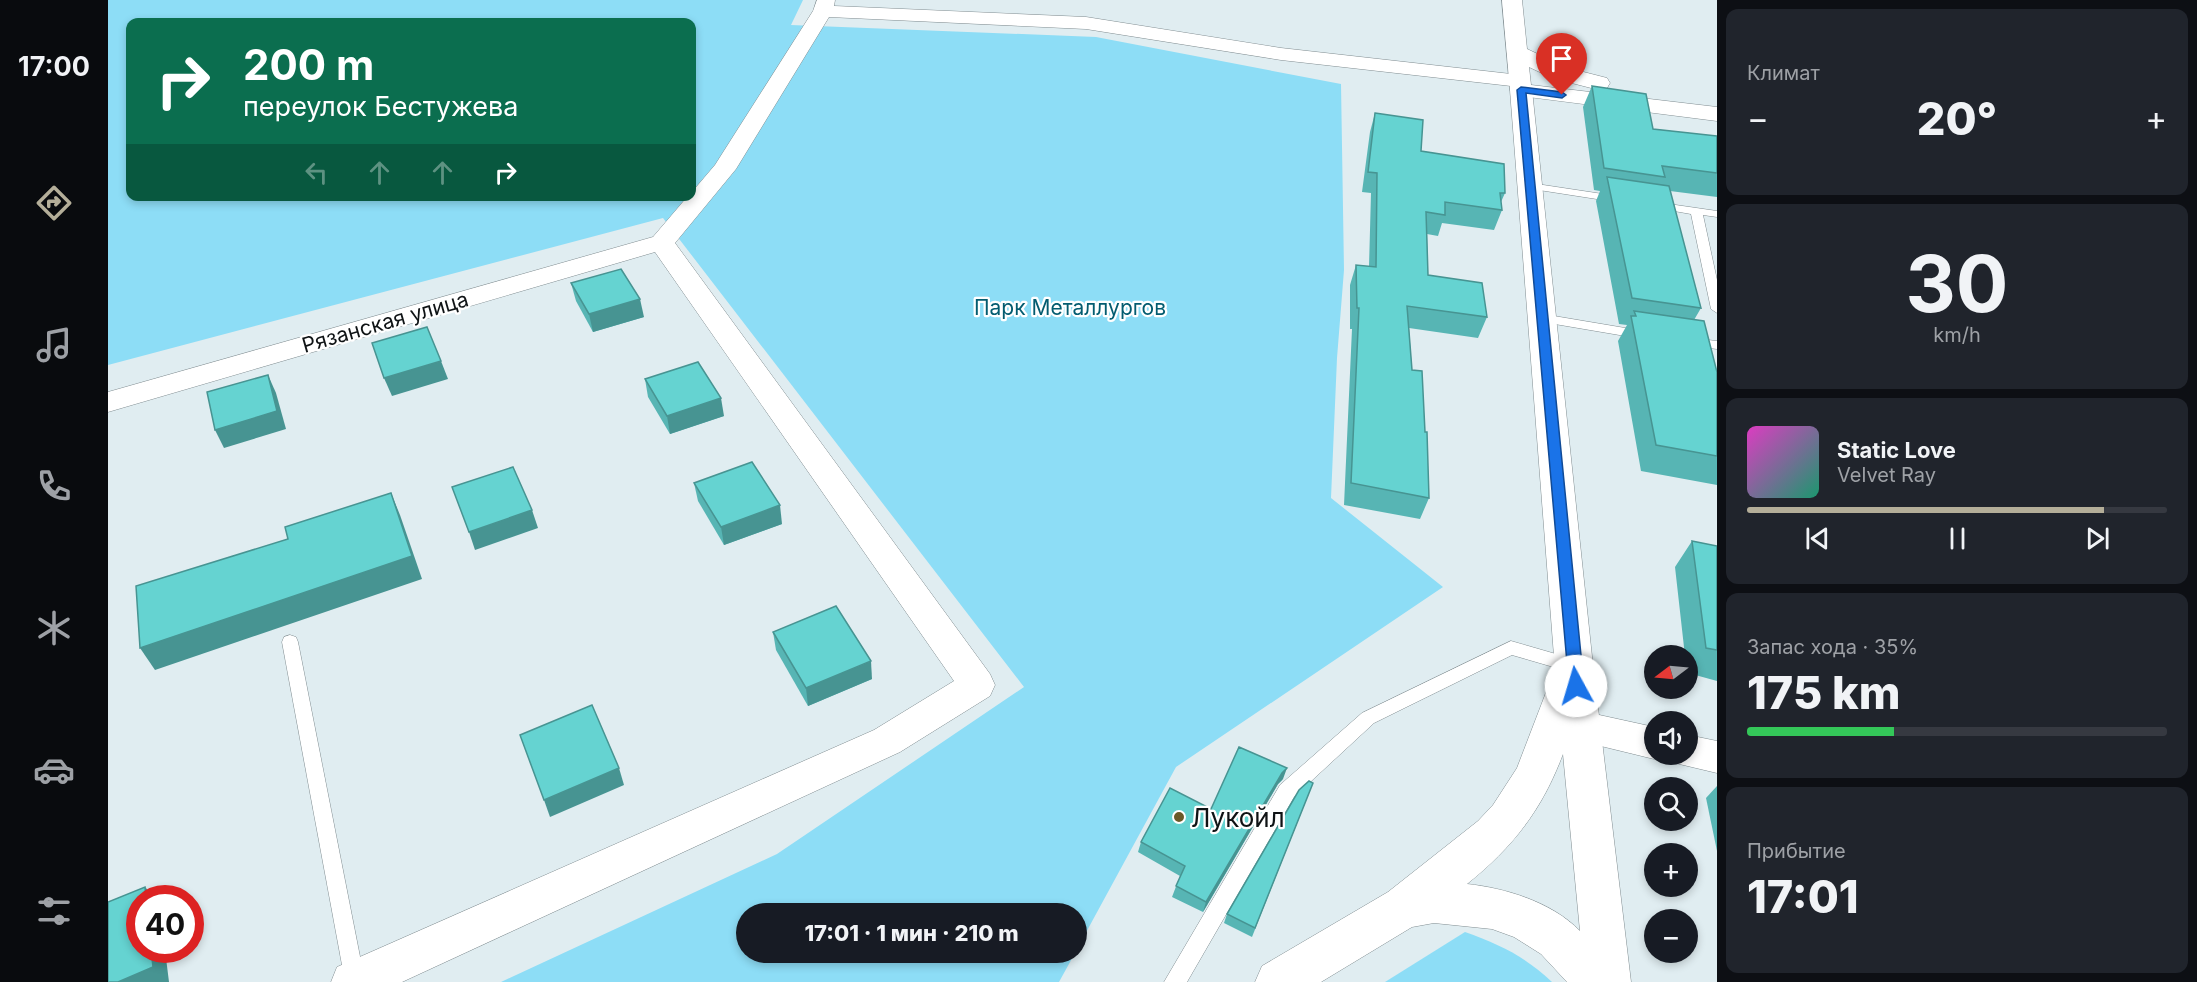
<!DOCTYPE html>
<html lang="ru">
<meta charset="utf-8">
<style>
:root{--surface:#171b24;--page:#20242c;--text:#f1f3f6;--muted:#9ea1a6;--line:#363941;--accent:#b4ae99}
body{margin:0;font-family:Inter,sans-serif;background:var(--page);color:var(--text);height:100vh;display:flex;flex-direction:column;font-size:22px;white-space:nowrap}
*{box-sizing:border-box;margin:0}
p{font-size:20px;color:var(--muted)}
.icon{flex:none;width:33px;height:33px;fill:none;stroke:currentColor;stroke-width:2;stroke-linecap:round;stroke-linejoin:round}
.map{position:relative;flex:1;overflow:hidden}
.side{display:flex;flex-direction:column;gap:9px;padding:9px;background:#0d0f14;width:480px}
.side>*{flex:none}
.hud{position:absolute;left:18px;top:18px;width:570px;height:183px;border-radius:12px;box-shadow:0 3px 9px #0003;background:#0b6e4f;color:#fff;overflow:hidden}
.needle{width:39px;rotate:254deg}
.tools{position:absolute;left:1536px;top:645px;display:grid;gap:12px}
.tools a{display:grid;place-items:center;width:54px;height:54px;border-radius:50%;background:var(--surface);box-shadow:0 3px 9px #0003;font-size:30px}
.speed{position:absolute;left:18px;top:885px;display:flex;gap:12px;font-size:30px;font-weight:700;text-align:center}
.speed>*{display:grid;place-content:center;width:78px;height:78px;border-radius:50%;background:var(--surface);box-shadow:0 3px 9px #0003;line-height:1}
.speed .limit{border:9px solid #d22;background:#fff;color:#111}
.pin{position:absolute;display:grid;place-items:center;width:51px;height:51px;color:#fff;margin:-62px -26px;border-radius:50% 50% 50% 0;rotate:-45deg;box-shadow:0 0 6px #0007}
.pin .icon{rotate:45deg}
.me{position:absolute;width:66px;margin:-33px;rotate:354deg;stroke-linejoin:round;filter:drop-shadow(0 0 4px #0008)}
.turn{display:flex;align-items:center;gap:21px;height:126px;padding:0 18px;font-size:27px}
.turn .icon{width:78px;height:78px;stroke-width:2.5}
.turn b{display:block;font-size:42px;line-height:51px}
.lanes{display:flex;align-items:center;height:57px;padding:0 18px;background:#0003;justify-content:center;gap:30px;direction:ltr}
.lanes .off{opacity:.35}
.big{font-size:45px;font-weight:800;line-height:1.1}
.side .tile{flex:1;display:flex;flex-direction:column;justify-content:center;gap:9px;min-width:0;padding:0 21px;border-radius:12px;background:var(--page)}
.side .dial{align-items:center;gap:0}
.dial b{font-size:78px;line-height:1}
.song{display:flex;align-items:center;gap:18px}
.cover{width:72px;height:72px;border-radius:9px;background:linear-gradient(135deg,hsl(310 70% 55%),hsl(160 70% 35%))}
.played{height:6px;border-radius:3px;background:linear-gradient(90deg,var(--accent) 85%,var(--line) 85%)}
.keys{display:flex;justify-content:space-around;direction:ltr}
.heat{display:flex;justify-content:space-between;align-items:center;font-size:33px;direction:ltr}
.charge{height:9px;border-radius:4px;background:linear-gradient(90deg,#34c759 35%,var(--line) 0)}
.trip{position:absolute;left:628px;top:903px;width:351px;height:60px;border-radius:30px;background:var(--surface);box-shadow:0 3px 9px #0003;font-weight:800;line-height:60px;text-align:center}
main{display:flex;flex:1;min-height:0}
.dock{display:flex;flex-direction:column;width:108px;justify-content:space-around;align-items:center;background:#090b0e;color:var(--muted)}
.dock .icon{width:42px;height:42px}
.dock .active{color:var(--accent)}
.dock b{font-size:27px;color:var(--text)}
.map>svg:first-child{display:block}
.green{fill:#8dddf6;fill-rule:evenodd}
.lines{fill:none;stroke-linecap:round;stroke-linejoin:round}
.service-casing{stroke:#818d91;stroke-width:1}
.minor-casing{stroke:#818d91;stroke-width:1}
.tertiary-casing{stroke:#818d91;stroke-width:1}
.secondary-casing{stroke:#818d91;stroke-width:1}
.service{fill:#fff;fill-rule:evenodd}
.minor{fill:#fff;fill-rule:evenodd}
.tertiary{fill:#fff;fill-rule:evenodd}
.secondary{fill:#fff;fill-rule:evenodd}
.wall{fill:#57b5b4}
.shaded-wall{fill:#479492}
.building{fill:#65d3d1;stroke:#479492;stroke-width:1.5}
.route{fill:#1a73e8;stroke:#114b97;stroke-width:1.5}
.poi-dot{fill:#6a5927;stroke:#fff;stroke-width:2}
.labels{text-anchor:middle;dominant-baseline:central;stroke-width:4.5;stroke-linejoin:round;paint-order:stroke}
.park-label{font-size:21px;fill:#035c70;stroke:#fff}
.street-label{font-size:21px;fill:#0f1315;stroke:#fff}
.near-poi-label{font-size:26px;fill:#0f1315;stroke:#fff;text-anchor:start}
</style>
<main>
<nav class="dock">
<b>17:00</b>
<svg class="icon active" aria-label="directions" viewBox="0 0 24 24"><path d="M12 3l9 9-9 9-9-9zM9 14v-3h6M13 9l2 2-2 2"/></svg>
<svg class="icon" aria-label="music" viewBox="0 0 24 24"><path d="M9 18V5l10-2v13"/><circle cx="6" cy="18" r="3"/><circle cx="16" cy="16" r="3"/></svg>
<svg class="icon" aria-label="phone" viewBox="0 0 24 24"><path d="M5 4h4l2 5-3 2q2 4 5 5l2-3 5 2v4C11 20 4 13 5 4z"/></svg>
<svg class="icon" aria-label="climate" viewBox="0 0 24 24"><path d="M12 3v18M4 7l16 10M4 17L20 7"/></svg>
<svg class="icon" aria-label="car" viewBox="0 0 24 24"><path d="M5 17H2v-5l4-1 3-4h7l3 4 3 1v5h-3M9 17h6M6 11h13"/><circle cx="7" cy="17" r="2"/><circle cx="17" cy="17" r="2"/></svg>
<svg class="icon" aria-label="filters" viewBox="0 0 24 24"><path d="M4 7h16M4 17h16"/><circle cx="9" cy="7" r="2"/><circle cx="15" cy="17" r="2"/></svg>
</nav>
<div class="map">
<svg width="1609" height="982" viewBox="0 0 1609 982">
<rect width="100%" height="100%" fill="#e0edf1"/>
<g class="green">
<path d="M0,0H695L683,25L988,37L1233,84L1236,270L1229,358L1223,498L1335,587L1068,767L969,949V914H639V952L967,953L951,982H393L669,854L916,687L555,218L0,365ZM22,22H584V196H22Z"/>
<path d="M1357,932C1391,944 1418,957 1444,982H1277Z"/>
</g>
<g class="lines">
<g class="service-casing">
<g id="service">
<path d="M1422,183L1508,196L1514,199L1508,202L1418,188V184Z"/>
<path d="M1547,202L1609,211V217L1595,215L1609,280V313L1603,309L1583,214L1543,207L1541,205Z"/>
<path d="M1434,314L1535,331L1542,335L1535,339L1429,321L1428,318Z"/>
<path d="M1582,338L1609,341V349L1577,345L1575,342L1577,339Z"/>
<path d="M182,635L188,637L190,642L257,982L237,981L174,642L176,637Z"/>
<path d="M1403,641L1472,661L1475,666L1472,671L1466,673L1404,655L1266,723L1186,797L1079,982H1056L1172,785L1254,713Z"/>
</g>
</g>
<g class="minor-casing">
<g id="minor">
<path d="M709,0H727L726,6L978,17L1173,48L1412,75L1419,77L1422,81L1419,85L1412,87L1173,60L978,29L721,17L628,169L567,243L882,674L887,685L882,696L792,752L294,982H223L229,967L766,730L846,681L547,252L0,412V392L545,237L580,196H584V192L607,165L705,11Z"/>
<path d="M1473,711L1546,727V754H1559L1546,759L1460,738L1454,727L1460,716Z"/>
<path d="M1580,735L1609,741V773L1567,763L1563,754H1580Z"/>
</g>
</g>
<g class="tertiary-casing">
<path id="tertiary" d="M1413,83L1421,85L1424,90L1485,666L1523,982H1459L1433,954L1406,937L1384,929L1326,923L1304,927L1213,982H1147L1154,966L1280,892L1370,821L1385,805L1409,768L1447,669L1402,90L1405,85ZM1455,754L1472,931C1444,902 1397,888 1359,884C1405,847 1434,810 1455,754Z"/>
</g>
<g class="secondary-casing">
<path id="secondary" d="M1394,0H1414L1419,49L1460,68L1499,78L1502,83L1499,88L1491,90L1444,78L1421,67L1423,85L1609,107V121L1405,95L1402,90Z"/>
</g>
<use href="#service" class="service"/>
<use href="#minor" class="minor"/>
<use href="#tertiary" class="tertiary"/>
<use href="#secondary" class="secondary"/>
</g>
<g class="wall">
<path d="M1484,86L1545,129L1609,136V197L1562,191L1593,308L1586,320L1609,372V485L1533,471L1510,341L1519,325L1511,324L1488,201L1492,191L1486,190L1475,107Z"/>
<path d="M1267,113L1313,151L1397,193L1393,202L1394,210L1386,230L1334,223L1330,236L1319,234L1320,275L1379,317L1370,338L1301,328L1304,370L1317,432L1321,498L1312,519L1236,505L1244,329H1242V285L1248,265L1261,267L1263,193L1254,192L1262,132Z"/>
<path d="M463,283L536,317L485,332L468,301Z"/>
<path d="M537,379L616,416L562,434L540,397Z"/>
<path d="M586,483L674,524L616,545L590,501Z"/>
<path d="M1584,541L1609,546V681L1580,673V656H1577L1567,567Z"/>
<path d="M665,632L764,679L700,706L668,650Z"/>
<path d="M1175,779L1170,784L1095,912L1064,897L1072,876L1030,852L1033,842L1103,809Z"/>
<path d="M1205,783L1144,937L1116,923L1119,914Z"/>
<path d="M1609,786V851L1598,798Z"/>
</g>
<g class="shaded-wall">
<path d="M532,299L536,317L485,332L481,314Z"/>
<path d="M333,361L340,379L284,396L276,378Z"/>
<path d="M160,375L168,393L178,429L116,448L107,430Z"/>
<path d="M613,398L616,416L562,434L559,416Z"/>
<path d="M283,493L292,515L314,579L47,670L32,648Z"/>
<path d="M672,505L674,524L616,545L613,527Z"/>
<path d="M424,510L430,528L367,550L361,532Z"/>
<path d="M763,661L764,679L700,706L698,688Z"/>
<path d="M511,768L516,785L442,817L436,800Z"/>
<path d="M1179,768L1175,779L1170,784L1095,912L1098,902L1174,773Z"/>
<path d="M37,887L47,898H38Z"/>
<path d="M43,950H57L61,982H10Z"/>
</g>
<g class="building">
<path d="M1484,86L1538,94L1545,129L1609,136V173L1554,166L1557,177L1496,168Z"/>
<path d="M1267,113L1315,120L1313,151L1396,164L1397,193H1392L1394,210L1337,202V215L1318,212L1320,275L1374,283L1379,317L1299,306L1304,370L1314,371L1317,432H1319L1321,498L1243,483L1251,308H1249L1248,265L1268,267L1269,173L1260,172Z"/>
<path d="M1499,177L1561,186L1593,308L1524,298Z"/>
<path d="M513,269L532,299L481,314L463,283Z"/>
<path d="M1526,311L1596,321L1609,372V456L1548,445L1523,316H1528Z"/>
<path d="M319,327L333,361L276,378L264,343Z"/>
<path d="M590,362L613,398L559,416L537,379Z"/>
<path d="M160,375L169,411L107,430L99,392Z"/>
<path d="M644,462L672,505L613,527L586,483Z"/>
<path d="M405,467L424,510L361,532L344,487Z"/>
<path d="M283,493L304,556L32,648L28,586L180,539L177,527Z"/>
<path d="M1584,541L1609,546V650L1598,648Z"/>
<path d="M728,606L763,661L698,688L665,632Z"/>
<path d="M484,705L511,768L436,800L412,735Z"/>
<path d="M1131,747L1179,768L1174,773L1098,902L1068,886L1077,866L1033,842L1062,788L1103,809Z"/>
<path d="M1201,781L1205,783L1147,928L1119,914L1191,790Z"/>
<path d="M37,887L38,898H32V950H43L45,967L10,982H0V902Z"/>
</g>
<path class="route" d="M1413,87L1454,92L1458,95L1454,98L1418,93L1476,686L1474,691L1468,693L1463,691L1461,686L1409,90Z"/>
<circle class="poi-dot" cx="1071" cy="817" r="6"/>
<g class="labels">
<g class="park-label">
<text x="962" y="307">Парк Металлургов</text>
</g>
<g class="street-label">
<text transform="translate(277 322) rotate(-16)">Рязанская улица</text>
</g>
<g class="near-poi-label">
<text x="1083" y="817">Лукойл</text>
</g>
</g>
</svg>
<div class="tools">
<a><svg class="needle" viewBox="-14 -14 28 28"><path d="M0-13l5 13h-10z" fill="#e53935"/><path d="M0 13l5-13h-10z" fill="#9ea1a6"/></svg></a>
<a><svg class="icon" aria-label="sound" viewBox="0 0 24 24"><path d="M4 9h4l5-4v14l-5-4H4zM17 9q2 3 0 6"/></svg></a>
<a><svg class="icon" aria-label="search" viewBox="0 0 24 24"><circle cx="10" cy="10" r="6"/><path d="M15 15l6 6"/></svg></a>
<a>+</a>
<a>−</a>
</div>
<div class="speed"><div class="limit">40</div></div>
<div class="pin" style="left:1454px;top:95px;background:#d93025"><svg class="icon" aria-label="arrive" viewBox="0 0 24 24"><path d="M6 21V4h12l-3 4 3 4H6"/></svg></div>
<svg class="me" style="left:1468px;top:686px" viewBox="-20 -20 40 40"><circle r="19" fill="#fff"/><path d="M0-13L10 11 0 6-10 11z" fill="#1a73e8"/></svg>
<div class="trip">17:01 · 1 мин · 210 m</div>
<div class="hud">
<div class="turn"><svg class="icon" aria-label="right" viewBox="0 0 24 24"><path d="M7 20v-9h11M14 6l5 5-5 5"/></svg><div><b>200 m</b>переулок Бестужева</div></div>
<div class="lanes"><svg class="icon off" aria-label="left" viewBox="0 0 24 24"><path d="M17 20v-9H6M10 6l-5 5 5 5"/></svg><svg class="icon off" aria-label="ahead" viewBox="0 0 24 24"><path d="M12 20V5M6 11l6-6 6 6"/></svg><svg class="icon off" aria-label="ahead" viewBox="0 0 24 24"><path d="M12 20V5M6 11l6-6 6 6"/></svg><svg class="icon" aria-label="right" viewBox="0 0 24 24"><path d="M7 20v-9h11M14 6l5 5-5 5"/></svg></div>
</div>
</div>
<section class="side">
<div class="tile"><p>Климат</p>
<div class="heat"><a>−</a><b class="big">20°</b><a>+</a></div>
</div>
<div class="tile dial"><b>30</b><p>km/h</p></div>
<div class="tile">
<div class="song"><i class="cover"></i><div><b>Static Love</b><p>Velvet Ray</p></div></div>
<div class="played"></div>
<div class="keys"><svg class="icon" aria-label="previous" viewBox="0 0 24 24"><path d="M18 5L8 12l10 7zM5 5v14"/></svg><svg class="icon" aria-label="pause" viewBox="0 0 24 24"><path d="M8 5v14M16 5v14"/></svg><svg class="icon" aria-label="next" viewBox="0 0 24 24"><path d="M6 5l10 7-10 7zM19 5v14"/></svg></div>
</div>
<div class="tile"><p>Запас хода · 35%</p><b class="big">175 km</b><div class="charge"></div></div>
<div class="tile"><p>Прибытие</p><b class="big">17:01</b></div>
</section>
</main>
